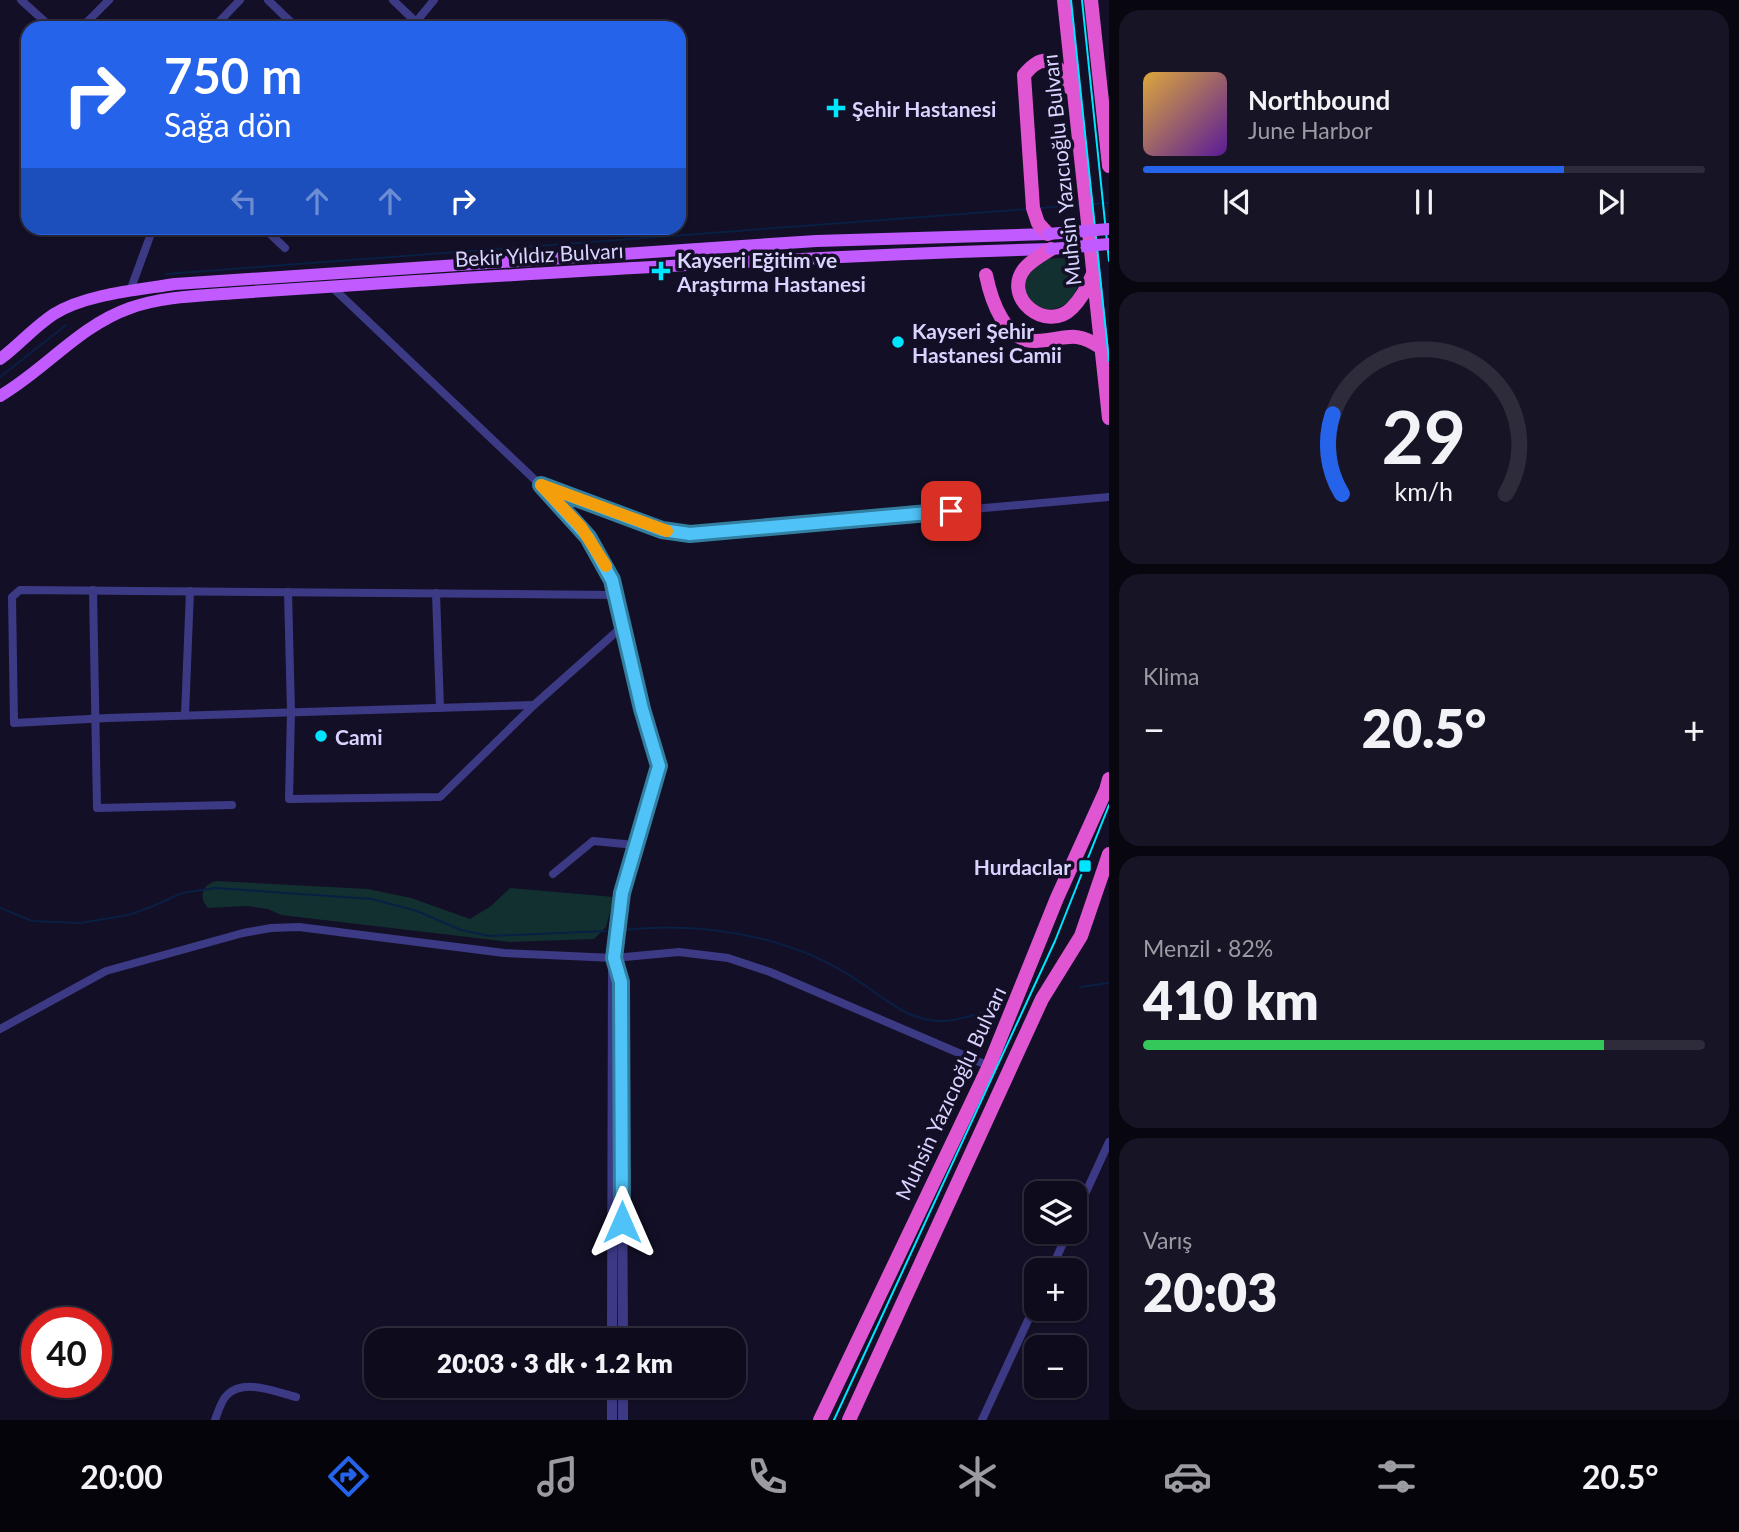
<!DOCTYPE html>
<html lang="tr">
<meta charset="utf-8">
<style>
:root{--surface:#0e0b1c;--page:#171425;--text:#f1f3f6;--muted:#9b9ba3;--line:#2e2b3b;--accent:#2563eb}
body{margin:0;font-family:Lato,sans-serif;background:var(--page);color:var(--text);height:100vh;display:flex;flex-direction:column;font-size:26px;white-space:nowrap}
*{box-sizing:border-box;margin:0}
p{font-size:23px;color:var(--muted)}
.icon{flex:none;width:38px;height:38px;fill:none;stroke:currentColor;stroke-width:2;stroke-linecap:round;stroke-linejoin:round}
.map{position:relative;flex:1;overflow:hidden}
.details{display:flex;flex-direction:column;gap:10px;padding:10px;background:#08060f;width:630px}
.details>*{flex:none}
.hud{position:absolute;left:21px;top:21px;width:665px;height:214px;border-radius:21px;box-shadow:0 2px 5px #0004,0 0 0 2px var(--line);background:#2563eb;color:#fff;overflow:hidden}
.fabs{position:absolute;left:1024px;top:1181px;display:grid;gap:14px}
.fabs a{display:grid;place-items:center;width:63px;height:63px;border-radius:14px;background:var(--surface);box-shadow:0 2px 5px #0004,0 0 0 2px var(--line);font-size:35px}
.speed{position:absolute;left:21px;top:1307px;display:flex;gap:14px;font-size:35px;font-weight:700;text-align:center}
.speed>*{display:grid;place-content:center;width:91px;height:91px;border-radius:50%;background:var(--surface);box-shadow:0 2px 5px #0004,0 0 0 2px var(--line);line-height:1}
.speed .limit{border:10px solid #d22;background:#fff;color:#111}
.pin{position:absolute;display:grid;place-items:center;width:60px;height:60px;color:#fff;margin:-30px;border-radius:14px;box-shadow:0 4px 10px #0006}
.me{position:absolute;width:77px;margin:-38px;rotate:0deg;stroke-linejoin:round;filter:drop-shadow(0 0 5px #0008)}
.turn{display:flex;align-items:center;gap:24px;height:147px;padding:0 28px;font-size:32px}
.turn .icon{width:91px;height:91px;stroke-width:2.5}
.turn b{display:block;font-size:49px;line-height:60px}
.lanes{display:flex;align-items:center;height:66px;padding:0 28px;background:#0003;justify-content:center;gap:35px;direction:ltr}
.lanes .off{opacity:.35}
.big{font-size:52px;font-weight:800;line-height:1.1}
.details .widget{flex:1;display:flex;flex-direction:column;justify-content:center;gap:10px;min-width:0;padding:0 24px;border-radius:21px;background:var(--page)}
.details .dial{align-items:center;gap:0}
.dial svg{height:182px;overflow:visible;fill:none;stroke:var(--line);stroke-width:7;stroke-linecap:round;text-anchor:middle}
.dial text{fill:var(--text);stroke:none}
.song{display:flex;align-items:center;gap:21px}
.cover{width:84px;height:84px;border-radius:10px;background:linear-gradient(135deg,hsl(40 70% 55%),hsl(270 70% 35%))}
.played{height:7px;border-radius:4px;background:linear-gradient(90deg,var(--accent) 75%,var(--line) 75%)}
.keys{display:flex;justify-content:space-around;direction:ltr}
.heat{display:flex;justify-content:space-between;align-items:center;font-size:38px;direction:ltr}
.charge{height:10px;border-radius:5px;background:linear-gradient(90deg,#34c759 82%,var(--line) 0)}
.trip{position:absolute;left:364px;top:1328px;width:382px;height:70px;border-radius:21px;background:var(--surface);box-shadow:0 2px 5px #0004,0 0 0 2px var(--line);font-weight:800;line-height:70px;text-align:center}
.dock{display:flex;height:112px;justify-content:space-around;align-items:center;background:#06040b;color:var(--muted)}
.dock .icon{width:49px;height:49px}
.dock .active{color:var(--accent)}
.dock b{font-size:32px;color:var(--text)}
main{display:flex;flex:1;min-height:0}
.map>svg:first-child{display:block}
.green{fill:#12302f}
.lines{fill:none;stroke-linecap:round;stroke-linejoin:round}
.stream{stroke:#0a1f44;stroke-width:2}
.minor{stroke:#3d3a85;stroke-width:8}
.tertiary{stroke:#3d3a85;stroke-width:10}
.primary{stroke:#c25bff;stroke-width:12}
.trunk{stroke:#e055d1;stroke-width:14}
.tram{stroke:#00e5ff;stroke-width:2}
.primary-bridge{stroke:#c25bff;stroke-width:12}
.route-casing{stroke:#337fa1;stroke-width:18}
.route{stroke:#4fc3f7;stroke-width:12}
.slow{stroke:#f59e0b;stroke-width:12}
.poi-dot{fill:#00e5ff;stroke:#130f26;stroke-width:2.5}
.labels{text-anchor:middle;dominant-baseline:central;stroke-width:7;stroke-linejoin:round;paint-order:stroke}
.poi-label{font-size:21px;font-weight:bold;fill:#d9d4ff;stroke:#130f26;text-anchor:start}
.street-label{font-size:21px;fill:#d9d4ff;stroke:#130f26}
</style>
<main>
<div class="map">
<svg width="1109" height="1420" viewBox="0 0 1109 1420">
<rect width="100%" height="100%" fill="#130f26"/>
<g class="green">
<path d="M1077,257C1078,267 1080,279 1077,289C1069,314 1030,318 1025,289C1024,285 1026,278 1027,273L1046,259Z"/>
<path d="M216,881L368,889L411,898L470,919L491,906L510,888L614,897L606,927L594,939L510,942L281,915L268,909L247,906L208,908C198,897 202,885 216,881Z"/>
</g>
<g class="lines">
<g class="stream">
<path d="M1093,204L1109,203"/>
<path d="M1040,208L1080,205"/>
<path d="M166,274L1028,209"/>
<path d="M0,377L66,325"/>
<path d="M0,908L32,921L80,923L128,915L151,907L182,893L215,888L372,899L417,911L461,930L489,936L606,931"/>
<path d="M620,930C686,923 752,930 813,956C829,963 845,972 860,982C888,1001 909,1022 945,1021C961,1020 977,1014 992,1010"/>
<path d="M1080,987L1109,983"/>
</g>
<g class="minor">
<path d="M21,0L52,28"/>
<path d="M268,0L297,28"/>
<path d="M393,0L416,22"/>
<path d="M215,26L240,0"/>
<path d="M81,28L109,0"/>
<path d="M417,28L416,22L434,0"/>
<path d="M264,228L285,248"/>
<path d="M331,286L555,499L588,537L612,580L620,603L642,709L659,766L622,893L614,958"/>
<path d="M130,291L153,228"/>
<path d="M544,486L662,530L690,534L1109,497"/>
<path d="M93,590L97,808L232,805"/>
<path d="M288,592L291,712L289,799L440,797L534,705L624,625"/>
<path d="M436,593L440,708"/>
<path d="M534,705L108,718L14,723L12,597L20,590L617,595"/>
<path d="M185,715L190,591"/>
<path d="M553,874L593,841L635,845"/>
<path d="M0,1029L106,971L243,933L271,928L299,927L504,953L614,958L679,952L728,958L770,972L989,1066"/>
<path d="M1074,1218L1109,1142"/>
<path d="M1051,1270L1068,1232"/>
<path d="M215,1420C218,1412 221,1401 227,1395C244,1378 276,1392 296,1397"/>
<path d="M982,1420L1036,1303"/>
</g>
<g class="tertiary">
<path d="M614,958L621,982L623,1340"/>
<path d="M612,1340L613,965"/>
<path d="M612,1386V1420"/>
<path d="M623,1386V1420"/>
</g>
<g class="primary">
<path d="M0,359C19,345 34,327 54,314C86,294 138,290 175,284L816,241L1048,234"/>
<path d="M0,396C46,369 79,326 130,308C164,296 201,296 237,293C297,289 356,285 416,281C628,268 839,255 1051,249"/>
</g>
<g class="trunk">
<path d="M1064,0L1109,418"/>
<path d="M1091,0L1109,166"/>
<path d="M1048,234L1038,223L1033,208L1024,75C1047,47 1058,65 1070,88"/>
<path d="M1051,249C1043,254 1032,260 1025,268C1001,297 1046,334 1072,308C1081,299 1087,288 1092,276"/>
<path d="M986,275C991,300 1005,342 1036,341C1066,340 1073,329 1100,347"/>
<path d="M820,1420L989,1066L1057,898L1106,790L1109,779"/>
<path d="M849,1420L1042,999L1081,936L1109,854"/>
</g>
<g class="tram">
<path d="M1071,0L1109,361"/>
<path d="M1082,0L1109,261"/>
<path d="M834,1420L1055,941L1109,805"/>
</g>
<g class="primary-bridge">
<path d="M1048,234L1109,229"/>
<path d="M1051,249L1109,244"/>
</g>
</g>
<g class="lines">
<g class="route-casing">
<path id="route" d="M622,1222L621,982L614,958L622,893L659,766L642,709L612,580L588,537L541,485L662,530L690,534L951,511"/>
</g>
<use href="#route" class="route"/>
<path class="slow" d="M606,566L581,527L541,485L667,531"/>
</g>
<g class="poi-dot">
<path d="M832.5 97.5h7v7h7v7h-7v7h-7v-7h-7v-7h7z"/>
<path d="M657.5 260.5h7v7h7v7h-7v7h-7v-7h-7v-7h7z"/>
<circle cx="898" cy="342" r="7"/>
<circle cx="321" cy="736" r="7"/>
<rect x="1078" y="859" width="14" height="14" rx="3.5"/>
</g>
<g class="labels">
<g class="poi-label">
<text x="852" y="108">Şehir Hastanesi</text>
<text x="677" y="259">Kayseri Eğitim ve<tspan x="677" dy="24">Araştırma Hastanesi</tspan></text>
<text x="912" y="330">Kayseri Şehir<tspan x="912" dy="24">Hastanesi Camii</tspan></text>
<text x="335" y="736">Cami</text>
<text x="1071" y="866" text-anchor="end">Hurdacılar</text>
</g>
<g class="street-label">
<text transform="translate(1061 170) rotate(-96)">Muhsin Yazıcıoğlu Bulvarı</text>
<text transform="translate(539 254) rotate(-3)">Bekir Yıldız Bulvarı</text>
<text transform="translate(950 1093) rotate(-65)">Muhsin Yazıcıoğlu Bulvarı</text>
</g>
</g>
</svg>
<div class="fabs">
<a><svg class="icon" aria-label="layers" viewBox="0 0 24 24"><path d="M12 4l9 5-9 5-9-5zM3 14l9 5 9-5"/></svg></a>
<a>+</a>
<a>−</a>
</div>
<div class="speed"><div class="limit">40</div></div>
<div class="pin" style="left:951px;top:511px;background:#d93025"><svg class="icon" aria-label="arrive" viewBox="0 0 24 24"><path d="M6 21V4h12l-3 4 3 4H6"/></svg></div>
<svg class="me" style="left:622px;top:1222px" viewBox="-20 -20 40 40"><path d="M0-17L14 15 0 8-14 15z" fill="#4fc3f7" stroke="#fff" stroke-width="4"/></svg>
<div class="trip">20:03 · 3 dk · 1.2 km</div>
<div class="hud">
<div class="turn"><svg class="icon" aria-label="right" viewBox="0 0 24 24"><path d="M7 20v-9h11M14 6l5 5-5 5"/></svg><div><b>750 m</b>Sağa dön</div></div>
<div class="lanes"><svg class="icon off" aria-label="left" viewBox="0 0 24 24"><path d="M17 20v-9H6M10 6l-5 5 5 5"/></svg><svg class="icon off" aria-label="ahead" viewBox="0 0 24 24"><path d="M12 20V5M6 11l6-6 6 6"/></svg><svg class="icon off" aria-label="ahead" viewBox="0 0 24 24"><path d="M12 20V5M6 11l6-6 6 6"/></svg><svg class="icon" aria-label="right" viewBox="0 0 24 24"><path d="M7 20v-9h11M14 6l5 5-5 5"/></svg></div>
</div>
</div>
<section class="details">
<div class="widget">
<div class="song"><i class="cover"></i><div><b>Northbound</b><p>June Harbor</p></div></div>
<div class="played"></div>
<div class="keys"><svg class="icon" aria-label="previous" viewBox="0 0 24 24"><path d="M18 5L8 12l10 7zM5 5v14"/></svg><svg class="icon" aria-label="pause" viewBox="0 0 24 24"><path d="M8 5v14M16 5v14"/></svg><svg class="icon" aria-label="next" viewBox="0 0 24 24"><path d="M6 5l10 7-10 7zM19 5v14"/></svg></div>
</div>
<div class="widget dial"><svg viewBox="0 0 100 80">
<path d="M14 69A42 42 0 1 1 86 69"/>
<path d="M14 69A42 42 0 0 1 10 34" stroke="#2563eb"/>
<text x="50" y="56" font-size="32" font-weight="700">29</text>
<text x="50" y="72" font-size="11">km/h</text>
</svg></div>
<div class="widget"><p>Klima</p>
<div class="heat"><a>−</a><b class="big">20.5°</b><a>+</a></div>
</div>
<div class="widget"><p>Menzil · 82%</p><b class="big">410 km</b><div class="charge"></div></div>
<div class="widget"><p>Varış</p><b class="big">20:03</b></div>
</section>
</main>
<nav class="dock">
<b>20:00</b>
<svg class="icon active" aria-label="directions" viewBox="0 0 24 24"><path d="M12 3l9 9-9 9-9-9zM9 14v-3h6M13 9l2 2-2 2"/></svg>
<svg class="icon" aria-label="music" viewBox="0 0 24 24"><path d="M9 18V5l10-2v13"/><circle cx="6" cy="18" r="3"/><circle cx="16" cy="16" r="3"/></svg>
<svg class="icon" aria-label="phone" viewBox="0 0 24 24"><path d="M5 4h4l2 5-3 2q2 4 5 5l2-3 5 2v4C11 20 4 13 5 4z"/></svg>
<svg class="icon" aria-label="climate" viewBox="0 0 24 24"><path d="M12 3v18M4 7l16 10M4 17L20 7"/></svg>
<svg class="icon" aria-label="car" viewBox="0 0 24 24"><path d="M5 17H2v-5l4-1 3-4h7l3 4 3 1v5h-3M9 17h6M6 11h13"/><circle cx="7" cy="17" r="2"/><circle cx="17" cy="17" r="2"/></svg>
<svg class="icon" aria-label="filters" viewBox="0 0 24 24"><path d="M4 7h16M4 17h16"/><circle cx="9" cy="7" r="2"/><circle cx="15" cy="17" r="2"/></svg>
<b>20.5°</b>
</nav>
